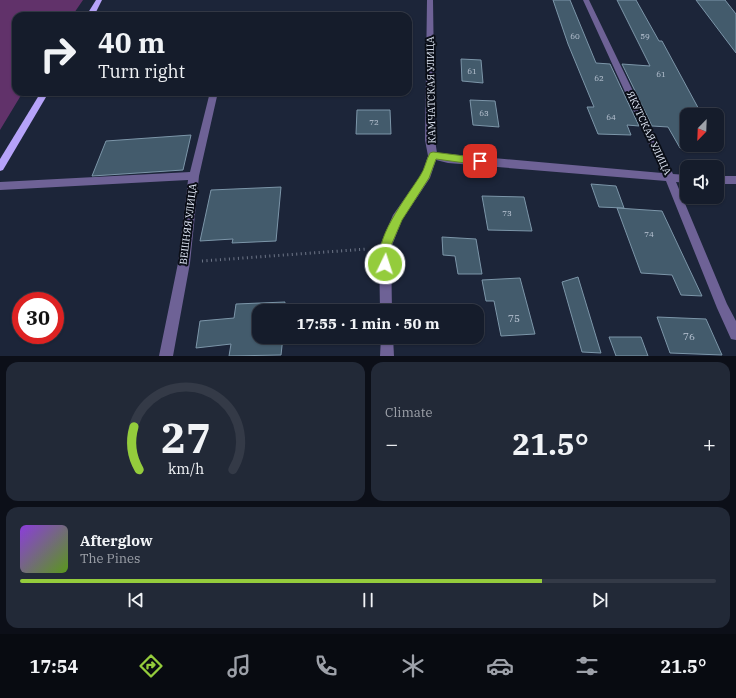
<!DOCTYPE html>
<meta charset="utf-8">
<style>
:root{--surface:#151c2b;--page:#222937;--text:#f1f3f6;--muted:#9da1a9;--line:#343a47;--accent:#94cc3c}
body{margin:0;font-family:"IBM Plex Serif",serif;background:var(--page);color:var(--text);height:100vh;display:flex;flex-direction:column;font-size:15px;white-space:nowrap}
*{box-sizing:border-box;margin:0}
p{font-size:13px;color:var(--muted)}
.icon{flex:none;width:22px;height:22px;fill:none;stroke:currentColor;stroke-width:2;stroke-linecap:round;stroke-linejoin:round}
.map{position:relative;height:356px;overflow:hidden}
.sheet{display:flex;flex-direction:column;gap:6px;padding:6px;background:#0c0f18;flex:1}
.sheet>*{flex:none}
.hud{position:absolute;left:12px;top:12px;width:400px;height:84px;border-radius:12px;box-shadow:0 1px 3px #0004,0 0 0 1px var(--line);background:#151c2b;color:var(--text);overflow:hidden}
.needle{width:26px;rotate:203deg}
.fabs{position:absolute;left:680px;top:108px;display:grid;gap:8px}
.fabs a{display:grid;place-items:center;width:44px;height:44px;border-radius:8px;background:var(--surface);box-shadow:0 1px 3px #0004,0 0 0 1px var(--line);font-size:20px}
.speed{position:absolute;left:12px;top:292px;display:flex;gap:8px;font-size:20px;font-weight:700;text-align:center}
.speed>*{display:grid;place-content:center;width:52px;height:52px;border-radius:50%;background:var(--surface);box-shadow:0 1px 3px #0004,0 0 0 1px var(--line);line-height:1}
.speed .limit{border:6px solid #d22;background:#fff;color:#111}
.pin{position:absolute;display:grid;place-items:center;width:34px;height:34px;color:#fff;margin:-17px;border-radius:8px;box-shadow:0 2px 6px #0006}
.me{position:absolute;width:44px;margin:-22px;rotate:4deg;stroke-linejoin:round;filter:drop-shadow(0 0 3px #0008)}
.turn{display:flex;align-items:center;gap:14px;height:84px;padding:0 20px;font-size:18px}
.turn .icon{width:52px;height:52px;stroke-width:2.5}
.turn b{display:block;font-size:28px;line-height:34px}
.big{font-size:30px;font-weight:700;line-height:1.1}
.sheet .card{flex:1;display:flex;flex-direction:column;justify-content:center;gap:6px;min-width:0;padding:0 14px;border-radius:12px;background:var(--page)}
.sheet .dial{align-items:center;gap:0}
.dial svg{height:104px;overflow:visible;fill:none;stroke:var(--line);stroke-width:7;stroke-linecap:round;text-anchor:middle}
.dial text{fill:var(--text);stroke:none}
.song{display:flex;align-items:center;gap:12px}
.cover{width:48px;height:48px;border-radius:6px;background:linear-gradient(135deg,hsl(270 70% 55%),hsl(90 70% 35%))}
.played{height:4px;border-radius:2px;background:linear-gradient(90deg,var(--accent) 75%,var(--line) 75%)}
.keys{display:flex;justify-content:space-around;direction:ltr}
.heat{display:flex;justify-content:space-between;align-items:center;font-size:22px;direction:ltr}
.sheet .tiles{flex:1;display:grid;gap:6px;grid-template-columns:1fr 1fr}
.card:last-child{grid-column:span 2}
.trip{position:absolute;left:252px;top:304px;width:232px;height:40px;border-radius:12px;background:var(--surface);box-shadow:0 1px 3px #0004,0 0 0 1px var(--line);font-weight:700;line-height:40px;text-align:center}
.dock{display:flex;height:64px;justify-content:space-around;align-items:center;background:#080b11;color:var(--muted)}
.dock .icon{width:28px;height:28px}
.dock .active{color:var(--accent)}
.dock b{font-size:18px;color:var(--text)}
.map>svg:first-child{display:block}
.green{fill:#61326a}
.building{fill:#435b6c;stroke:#7c96a9}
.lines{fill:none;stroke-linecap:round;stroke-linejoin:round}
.path{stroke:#6e7688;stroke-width:3;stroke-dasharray:1 3.5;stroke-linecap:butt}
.minor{fill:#6e6296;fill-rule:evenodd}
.major{fill:#b6a3f9;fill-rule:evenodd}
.route{fill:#94cc3c;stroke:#608527}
.labels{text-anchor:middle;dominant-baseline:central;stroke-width:4;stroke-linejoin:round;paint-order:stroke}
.number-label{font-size:8px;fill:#bbc6d5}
.street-label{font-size:10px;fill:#e3eaf8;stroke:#0a0e17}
.near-number-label{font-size:10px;fill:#bbc6d5}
</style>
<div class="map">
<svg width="736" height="356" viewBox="0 0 736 356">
<rect width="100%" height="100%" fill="#1c2539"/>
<path class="green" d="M0,0H83L72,16H16V92H23L0,130Z"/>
<g class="building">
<path d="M553,0H570L596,63L610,64L639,126L627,125L631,135L598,134L587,107H594L568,44Z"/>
<path d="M617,0H636L659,41H662L702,115H687V145H717V143L720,149L680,148L668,127L652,126L622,64L650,66Z"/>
<path d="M696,0H725L736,14V53Z"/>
<path d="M461,59L481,60L483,83L462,81Z"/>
<path d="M470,100L495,101L499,127L473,125Z"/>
<path d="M357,110H390L391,134H356Z"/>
<path d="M191,135L183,170L92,176L106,141Z"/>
<path d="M591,184L616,186L624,208L599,207Z"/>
<path d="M281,187L276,241L232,243L233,239L200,241L211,190Z"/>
<path d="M482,196L524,197L532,231L488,230Z"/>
<path d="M617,208L662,211L702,296L681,295L672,275L641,273Z"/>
<path d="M442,237L476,239L482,274H458L455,256L443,255Z"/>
<path d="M578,277L601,353L582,352L562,282Z"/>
<path d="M520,278L535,334L501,336L494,301H486L482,280Z"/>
<path d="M285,302L284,311H259V337H283L281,355L229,356L231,344L196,348L200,321L234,318L236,304Z"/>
<path d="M657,317L706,319L722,355L670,353Z"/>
<path d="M609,337H641L648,356H616Z"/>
</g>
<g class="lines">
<path class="path" d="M202,261L367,249"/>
<g class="minor">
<path d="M427,0H433L435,140L437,153L662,173L583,0H589L673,174L687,175V183L676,182L727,304L736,321V340L731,339L717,308L666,181L448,163L436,160L430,178L402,220L391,248L392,311H380L379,248L393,215L422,174L428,156L425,140Z"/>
<path d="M210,92H218L199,176L190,263L173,356H159L178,263L188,180L0,190V182L190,172Z"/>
<rect x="717" y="176" width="19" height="8"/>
<path d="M381,337H393L394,356H380Z"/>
</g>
<g class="major">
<path d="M96,0H102L94,16H86Z"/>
<path d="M41,92H49L3,170L0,171V159Z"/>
</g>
</g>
<path class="route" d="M433,152L480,158L484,161L480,165L436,159L429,178L402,220L390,248L391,264L389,267L385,269L382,267C370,242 407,197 420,176C425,169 426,160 430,153Z"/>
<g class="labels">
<g class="number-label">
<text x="575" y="36">60</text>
<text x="645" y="36">59</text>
<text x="472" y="71">61</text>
<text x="661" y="74">61</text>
<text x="599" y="78">62</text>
<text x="484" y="113">63</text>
<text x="611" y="117">64</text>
<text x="374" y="122">72</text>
<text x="507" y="213">73</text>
<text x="649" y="234">74</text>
</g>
<g class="street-label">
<text transform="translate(431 90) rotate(-91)">КАМЧАТСКАЯ УЛИЦА</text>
<text transform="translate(649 133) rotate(65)">ЯКУТСКАЯ УЛИЦА</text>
<text transform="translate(188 224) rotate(-83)">ВЕШНЯЯ УЛИЦА</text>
</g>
<g class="near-number-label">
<text x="514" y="318">75</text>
<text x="689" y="336">76</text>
</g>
</g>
</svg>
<div class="fabs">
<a><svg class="needle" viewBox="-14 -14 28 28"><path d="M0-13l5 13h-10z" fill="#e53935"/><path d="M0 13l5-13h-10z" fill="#9da1a9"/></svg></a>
<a><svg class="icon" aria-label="sound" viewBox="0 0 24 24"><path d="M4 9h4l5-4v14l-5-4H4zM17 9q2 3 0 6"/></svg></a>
</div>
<div class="speed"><div class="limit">30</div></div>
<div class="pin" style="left:480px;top:161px;background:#d93025"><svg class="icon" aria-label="arrive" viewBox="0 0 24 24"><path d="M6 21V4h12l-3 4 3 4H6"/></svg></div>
<svg class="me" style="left:385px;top:264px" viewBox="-20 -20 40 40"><circle r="17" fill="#94cc3c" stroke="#fff" stroke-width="3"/><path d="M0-11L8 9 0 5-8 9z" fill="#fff"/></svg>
<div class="trip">17:55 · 1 min · 50 m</div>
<div class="hud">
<div class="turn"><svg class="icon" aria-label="right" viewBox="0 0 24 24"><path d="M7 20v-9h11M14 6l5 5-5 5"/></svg><div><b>40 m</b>Turn right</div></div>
</div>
</div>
<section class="sheet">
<div class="tiles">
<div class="card dial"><svg viewBox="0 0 100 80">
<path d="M14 69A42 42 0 1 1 86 69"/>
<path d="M14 69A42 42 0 0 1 10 36" stroke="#94cc3c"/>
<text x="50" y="56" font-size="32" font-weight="700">27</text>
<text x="50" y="72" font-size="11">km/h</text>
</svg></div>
<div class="card"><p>Climate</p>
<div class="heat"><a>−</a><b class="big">21.5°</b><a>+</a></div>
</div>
<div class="card">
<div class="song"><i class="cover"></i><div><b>Afterglow</b><p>The Pines</p></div></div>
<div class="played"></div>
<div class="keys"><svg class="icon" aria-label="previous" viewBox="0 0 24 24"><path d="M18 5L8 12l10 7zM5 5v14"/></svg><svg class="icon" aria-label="pause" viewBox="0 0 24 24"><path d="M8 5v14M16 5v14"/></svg><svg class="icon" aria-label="next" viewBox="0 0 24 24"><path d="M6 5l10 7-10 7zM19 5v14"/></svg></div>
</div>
</div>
</section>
<nav class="dock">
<b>17:54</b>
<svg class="icon active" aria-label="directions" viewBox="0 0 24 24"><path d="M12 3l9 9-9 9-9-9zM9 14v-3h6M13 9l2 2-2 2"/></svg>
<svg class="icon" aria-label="music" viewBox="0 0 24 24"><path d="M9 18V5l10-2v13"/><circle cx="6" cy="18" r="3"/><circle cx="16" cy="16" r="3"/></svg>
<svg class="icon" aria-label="phone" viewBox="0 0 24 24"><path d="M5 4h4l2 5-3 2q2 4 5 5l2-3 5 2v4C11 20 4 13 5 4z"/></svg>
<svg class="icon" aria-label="climate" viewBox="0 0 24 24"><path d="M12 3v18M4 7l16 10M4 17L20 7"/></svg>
<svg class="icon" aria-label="car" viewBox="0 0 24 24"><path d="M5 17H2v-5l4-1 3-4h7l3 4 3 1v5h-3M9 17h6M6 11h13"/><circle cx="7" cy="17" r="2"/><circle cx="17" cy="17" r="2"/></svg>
<svg class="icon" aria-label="filters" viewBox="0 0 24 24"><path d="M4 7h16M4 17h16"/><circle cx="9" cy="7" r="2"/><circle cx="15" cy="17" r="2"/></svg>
<b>21.5°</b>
</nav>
